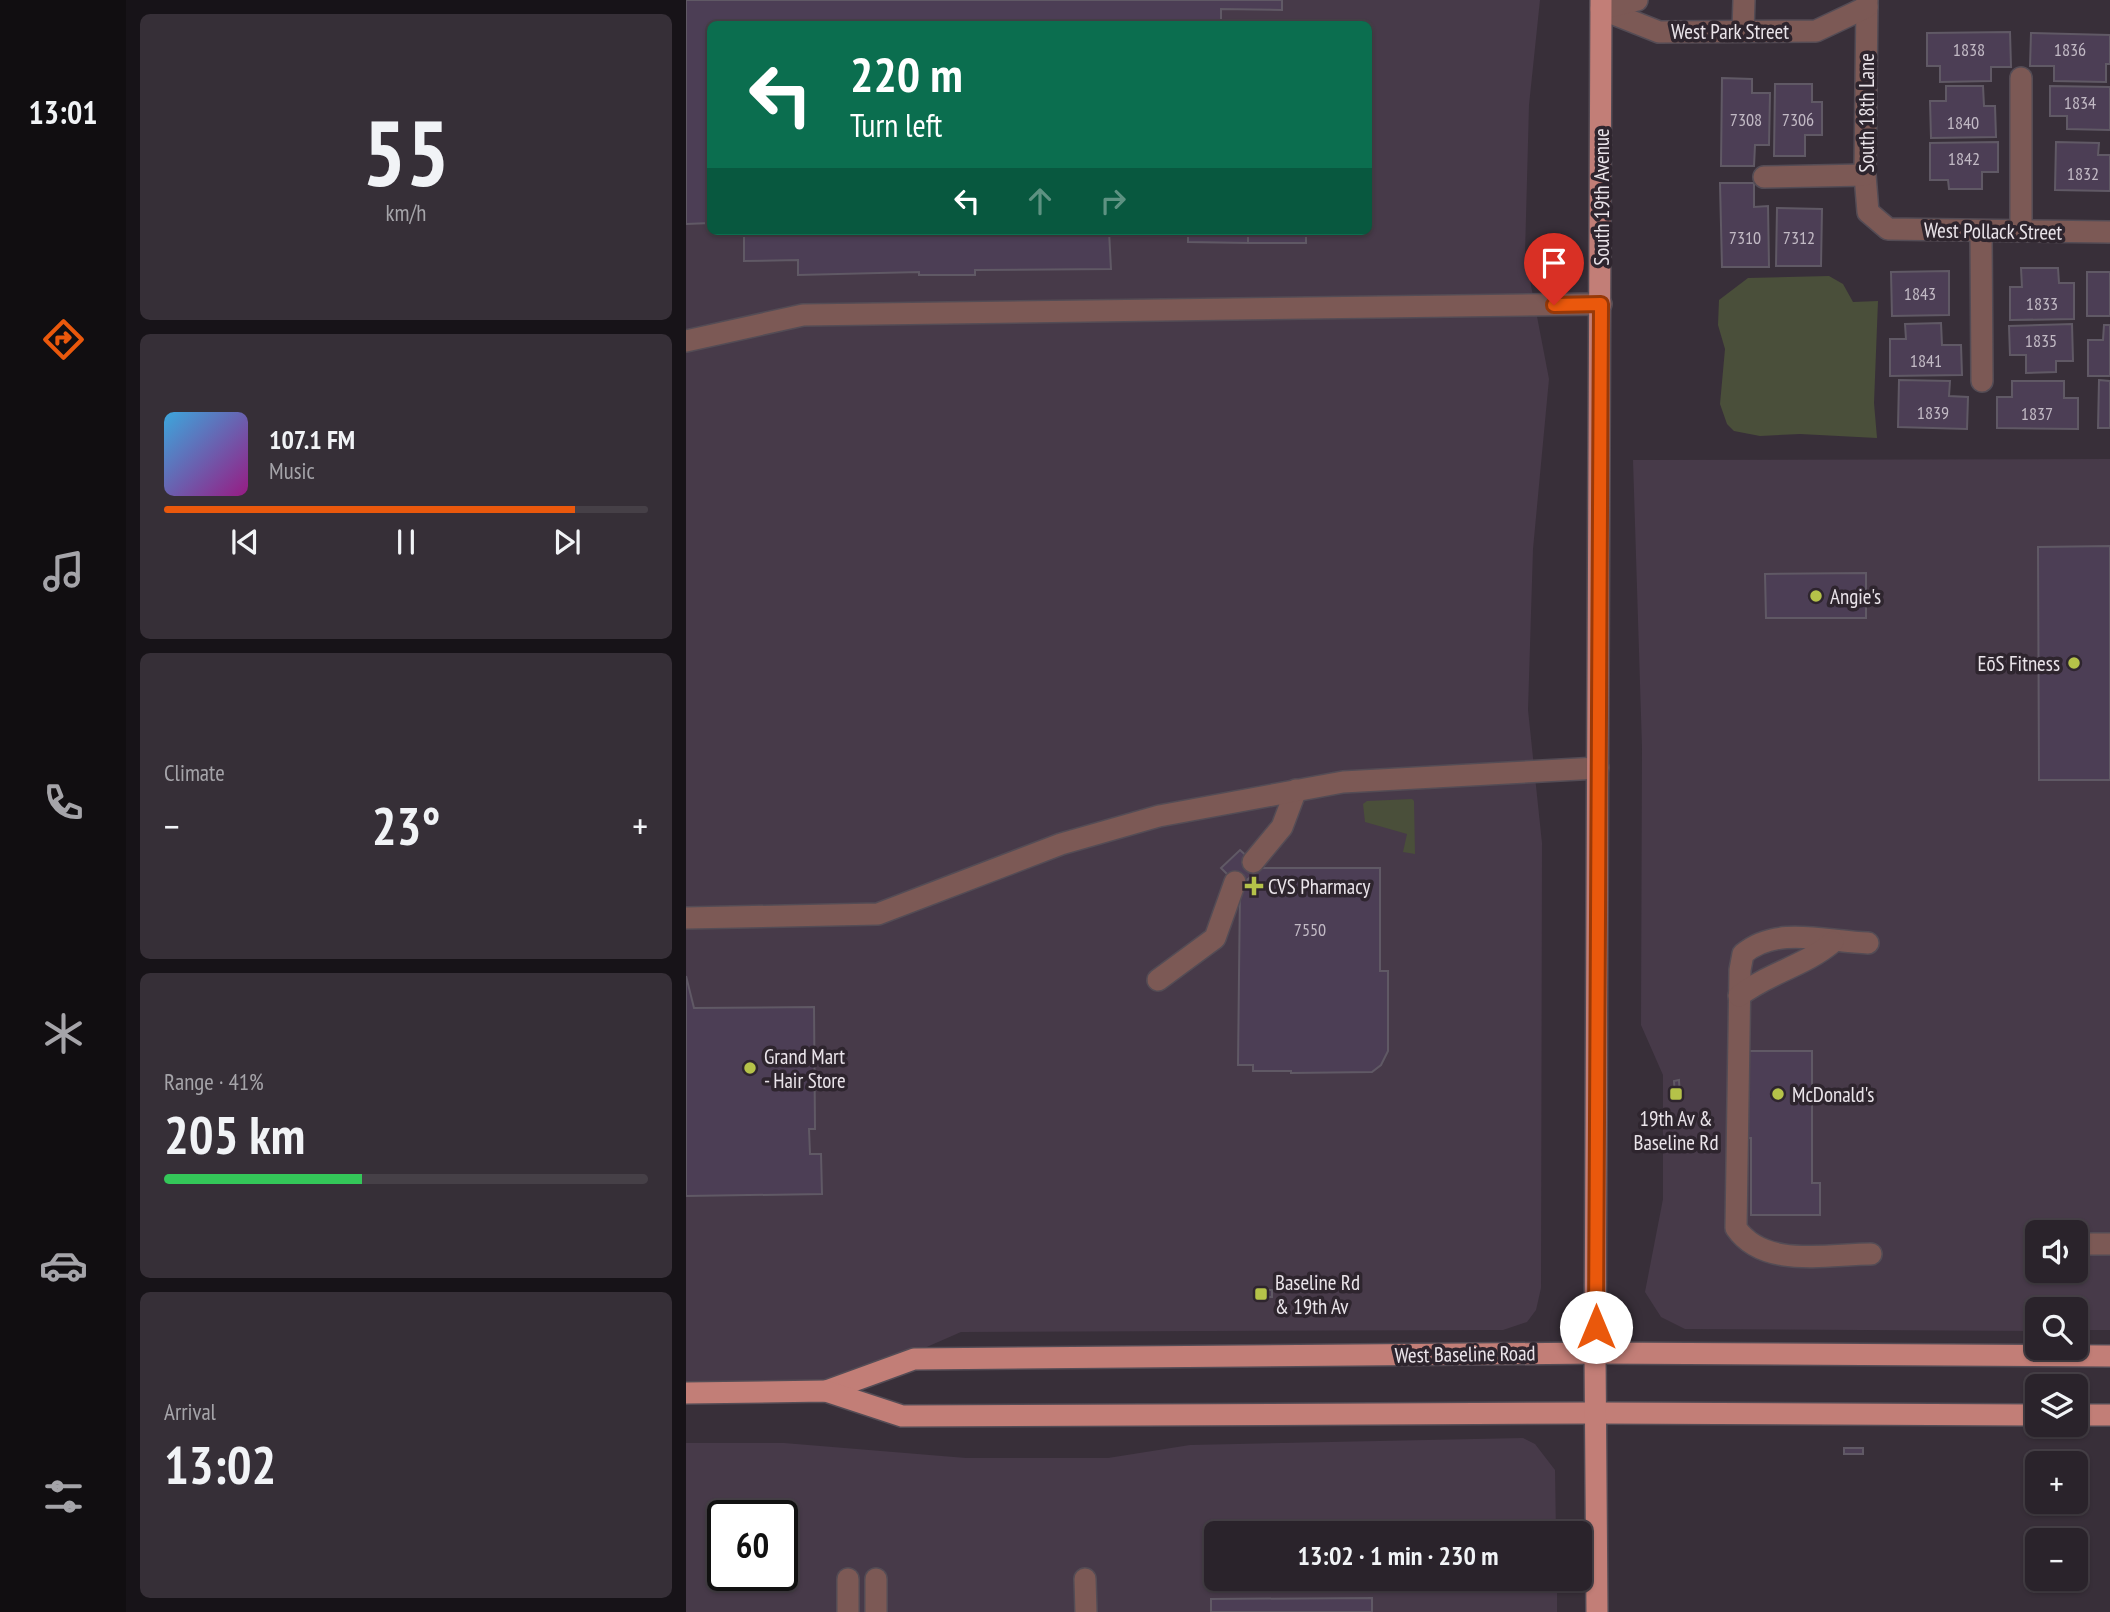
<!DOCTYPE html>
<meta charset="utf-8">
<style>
:root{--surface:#2a232b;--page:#362f37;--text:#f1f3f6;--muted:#a5a4a9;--line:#464047;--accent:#ea580c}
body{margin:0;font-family:"PT Sans Narrow",sans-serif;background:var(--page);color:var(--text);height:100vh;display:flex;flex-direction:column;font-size:26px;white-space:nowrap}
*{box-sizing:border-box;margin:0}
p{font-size:23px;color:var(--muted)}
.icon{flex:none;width:38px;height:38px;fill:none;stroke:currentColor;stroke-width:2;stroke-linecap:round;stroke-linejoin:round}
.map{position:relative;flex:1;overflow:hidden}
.details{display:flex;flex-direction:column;gap:14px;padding:14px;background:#171318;width:560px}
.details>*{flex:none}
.top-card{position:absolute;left:21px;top:21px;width:665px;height:214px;border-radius:10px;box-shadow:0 2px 5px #0004,0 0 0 2px var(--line);background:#0b6e4f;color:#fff;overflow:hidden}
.fabs{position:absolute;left:1339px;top:1220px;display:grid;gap:14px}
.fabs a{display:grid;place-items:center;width:63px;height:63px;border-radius:10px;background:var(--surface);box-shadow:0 2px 5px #0004,0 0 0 2px var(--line);font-size:35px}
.speed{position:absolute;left:21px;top:1500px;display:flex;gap:14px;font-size:35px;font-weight:700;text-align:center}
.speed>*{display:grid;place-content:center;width:91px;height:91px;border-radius:50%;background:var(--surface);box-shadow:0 2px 5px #0004,0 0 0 2px var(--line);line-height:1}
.speed .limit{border:4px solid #111;border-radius:10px;background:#fff;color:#111}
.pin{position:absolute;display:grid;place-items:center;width:60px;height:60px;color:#fff;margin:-72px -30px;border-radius:50% 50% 50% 0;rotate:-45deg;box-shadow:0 0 7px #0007}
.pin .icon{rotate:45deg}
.me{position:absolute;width:77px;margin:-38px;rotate:0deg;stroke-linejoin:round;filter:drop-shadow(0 0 5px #0008)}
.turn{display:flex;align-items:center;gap:24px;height:147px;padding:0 28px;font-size:32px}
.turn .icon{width:91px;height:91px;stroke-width:2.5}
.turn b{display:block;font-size:49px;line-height:60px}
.lanes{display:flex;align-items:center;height:66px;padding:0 28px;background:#0003;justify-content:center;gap:35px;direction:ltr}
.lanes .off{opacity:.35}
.big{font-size:52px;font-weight:700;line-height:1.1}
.details .card{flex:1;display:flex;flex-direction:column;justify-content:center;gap:10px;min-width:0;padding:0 24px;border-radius:10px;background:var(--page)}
.details .dial{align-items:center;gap:0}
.dial b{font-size:91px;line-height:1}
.song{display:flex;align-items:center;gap:21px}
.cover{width:84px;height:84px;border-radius:10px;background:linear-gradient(135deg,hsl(200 70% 55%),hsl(310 70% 35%))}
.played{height:7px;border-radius:4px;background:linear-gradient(90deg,var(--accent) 85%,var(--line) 85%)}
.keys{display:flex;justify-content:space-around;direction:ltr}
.heat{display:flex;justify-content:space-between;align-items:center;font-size:38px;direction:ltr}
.charge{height:10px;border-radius:5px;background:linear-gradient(90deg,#34c759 41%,var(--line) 0)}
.trip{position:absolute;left:518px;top:1521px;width:388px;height:70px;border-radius:10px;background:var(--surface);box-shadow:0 2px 5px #0004,0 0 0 2px var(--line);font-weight:700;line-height:70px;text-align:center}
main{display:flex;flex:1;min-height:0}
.menu{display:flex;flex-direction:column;width:126px;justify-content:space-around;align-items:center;background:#110e11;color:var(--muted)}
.menu .icon{width:49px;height:49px}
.menu .current{color:var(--accent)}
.menu b{font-size:32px;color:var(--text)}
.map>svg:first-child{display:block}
.built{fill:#473a49;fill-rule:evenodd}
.green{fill:#4a4f3a}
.building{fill:#4c3e55;stroke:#605965;stroke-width:2}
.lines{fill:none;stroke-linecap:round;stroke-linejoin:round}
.minor-casing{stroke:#544c55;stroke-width:24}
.major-casing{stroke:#544c55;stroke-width:24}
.minor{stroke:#7c5955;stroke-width:21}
.major{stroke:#c27e77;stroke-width:21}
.route-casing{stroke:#983908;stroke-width:18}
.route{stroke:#ea580c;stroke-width:12}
.poi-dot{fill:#b5c249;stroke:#2e252e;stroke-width:2.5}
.labels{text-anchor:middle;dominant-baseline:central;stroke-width:7;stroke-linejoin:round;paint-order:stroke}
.number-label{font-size:18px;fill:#c2bac5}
.street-label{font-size:21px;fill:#eae4ea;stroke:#2e252e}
.poi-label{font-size:21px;fill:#eae4ea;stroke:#2e252e;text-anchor:start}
</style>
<main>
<nav class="menu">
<b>13:01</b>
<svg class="icon current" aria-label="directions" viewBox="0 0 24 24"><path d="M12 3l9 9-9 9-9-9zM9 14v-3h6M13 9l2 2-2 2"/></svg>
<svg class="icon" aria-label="music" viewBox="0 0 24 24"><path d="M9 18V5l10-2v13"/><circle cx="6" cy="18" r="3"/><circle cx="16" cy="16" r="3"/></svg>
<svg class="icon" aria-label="phone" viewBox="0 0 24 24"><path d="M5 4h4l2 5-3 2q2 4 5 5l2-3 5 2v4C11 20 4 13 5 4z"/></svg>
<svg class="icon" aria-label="climate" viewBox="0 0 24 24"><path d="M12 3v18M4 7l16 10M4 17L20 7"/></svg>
<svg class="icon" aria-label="car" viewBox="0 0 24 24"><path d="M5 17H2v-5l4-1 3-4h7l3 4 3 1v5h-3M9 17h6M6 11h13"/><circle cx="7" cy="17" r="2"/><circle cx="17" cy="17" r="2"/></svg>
<svg class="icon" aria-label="filters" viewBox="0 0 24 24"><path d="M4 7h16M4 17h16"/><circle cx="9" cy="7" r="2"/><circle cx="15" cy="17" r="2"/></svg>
</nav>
<section class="details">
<div class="card dial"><b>55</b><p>km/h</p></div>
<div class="card">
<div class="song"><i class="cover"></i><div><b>107.1 FM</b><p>Music</p></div></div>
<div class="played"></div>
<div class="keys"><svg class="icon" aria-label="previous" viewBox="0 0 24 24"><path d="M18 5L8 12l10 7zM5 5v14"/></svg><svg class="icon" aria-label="pause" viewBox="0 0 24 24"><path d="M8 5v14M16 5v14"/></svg><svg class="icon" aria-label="next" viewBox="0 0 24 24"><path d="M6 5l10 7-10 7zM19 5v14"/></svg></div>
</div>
<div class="card"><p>Climate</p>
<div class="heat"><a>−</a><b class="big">23°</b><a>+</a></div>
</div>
<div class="card"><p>Range · 41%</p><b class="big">205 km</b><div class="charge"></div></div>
<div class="card"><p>Arrival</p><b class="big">13:02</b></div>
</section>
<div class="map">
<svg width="1424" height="1612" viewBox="0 0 1424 1612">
<rect width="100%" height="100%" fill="#382f39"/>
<g class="built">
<path d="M0,0H854L843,105L839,254L863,379L847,549L842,710L856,843L855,1288L850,1310L841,1322L817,1330L275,1332L140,1391L0,1393ZM24,24H682V231H24Z"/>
<path d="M1424,459V1330H1390V1309H1351V1331L999,1329L975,1317L959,1292L977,1199V1075L955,1025L956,747L947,460ZM1351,1232H1390V1270H1351Z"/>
<path d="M837,1438L849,1444L869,1470L870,1533H530V1578L871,1579V1612H0V1443H98L280,1458H422L504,1445ZM37,1516H96V1575H37Z"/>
</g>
<g class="green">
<path d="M1143,276L1157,284L1167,302L1192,301L1188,403L1191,438L1114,434L1074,436L1048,431L1041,424L1034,404L1039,349L1032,325L1033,300L1062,278Z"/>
<path d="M726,799L728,801L729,854L717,852L721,834L679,822L677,804L681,801Z"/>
</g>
<g class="building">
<path d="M0,0H596V10L535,9V24H24V223L0,224Z"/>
<path d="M1324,32L1325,67H1305V81L1254,82V66H1241V33Z"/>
<path d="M1345,33L1424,35V64H1420V82L1368,81V66H1344Z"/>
<path d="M1036,78L1066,79V93H1084L1083,145H1069L1068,166H1035Z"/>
<path d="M1089,84H1126V102H1136V135H1119V156H1088Z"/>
<path d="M1260,86H1297L1298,106H1309L1310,137L1245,138L1244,101H1260Z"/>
<path d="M1364,86L1424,87V130L1381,129V116H1364Z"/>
<path d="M1312,142V172H1296V189H1263L1262,180H1244V143Z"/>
<path d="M1370,142L1413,143L1412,155H1424V191L1369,190Z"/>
<path d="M1034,183H1068V207L1082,206L1083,267H1036Z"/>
<path d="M1091,208L1136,209L1135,266H1090Z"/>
<path d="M58,231H423L425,269L289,270V275H233V272L112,275V260L58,261Z"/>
<path d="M502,231H562V243L502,242Z"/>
<rect x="562" y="231" width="58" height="12"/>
<path d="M1335,268H1372L1373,283H1388V319L1324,320V287H1336Z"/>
<path d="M1263,271V315L1206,316L1205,272Z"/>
<rect x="1401" y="272" width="23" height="44"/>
<path d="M1255,323L1256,345H1275L1276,375L1204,376V339H1220L1219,324Z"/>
<path d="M1386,324L1387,361H1370V372L1340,373V355H1324L1323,326Z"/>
<path d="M1418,325H1424V376H1402V340H1417Z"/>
<path d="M1213,380L1264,381L1263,396L1282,397L1281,429L1212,427Z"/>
<path d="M1413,380L1424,381V428H1412Z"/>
<path d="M1326,381H1378V398H1392V429L1311,428V397H1326Z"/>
<path d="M1424,546V780H1353L1352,547Z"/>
<path d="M1180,573V618H1080L1079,574Z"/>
<path d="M554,850L574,868L554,887L535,868Z"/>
<path d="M574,868H694V971H702V1051L695,1065L686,1072L605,1073V1071H567V1065H552L554,887Z"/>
<path d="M0,976L8,1008L128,1007L129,1129H123L124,1154H135L136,1194L0,1196Z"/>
<path d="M1059,1051H1126V1183H1134V1215H1065V1138H1059Z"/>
<path d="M993,1080L994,1097H989L988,1081Z"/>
<rect x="569" y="1290" width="17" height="7"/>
<rect x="1158" y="1448" width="19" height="6"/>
<path d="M686,1598V1612H525V1599Z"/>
</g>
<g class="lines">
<g class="minor-casing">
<g id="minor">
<path d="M1181,0L1179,175L1182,212L1202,229L1424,232"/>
<path d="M915,9L973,32L1130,31L1181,7"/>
<path d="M915,9L951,0"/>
<path d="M1057,31L1058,0"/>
<path d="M1078,177L1179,175"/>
<path d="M1295,231L1296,381"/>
<path d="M1335,231V78"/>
<path d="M0,341L117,315L915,304"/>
<path d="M567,862L596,827L610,790"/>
<path d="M0,918L192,914L375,844L473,816L657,782L912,768"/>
<path d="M1182,943C1141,942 1091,925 1057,954L1054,970L1050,1228C1078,1269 1142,1254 1185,1254"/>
<path d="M472,980L529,938L549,882"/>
<path d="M1053,996C1082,973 1119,966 1147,942"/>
<path d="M1390,1244H1424"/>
<path d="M399,1579L400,1612"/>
<path d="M162,1612V1579"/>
<path d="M190,1612V1579"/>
</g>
</g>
<g class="major-casing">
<g id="major">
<path d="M140,1391L228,1359L909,1353L1424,1356"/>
<path d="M0,1393L140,1391L216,1416L910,1413L1351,1415"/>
<path d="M1390,1415H1424"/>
<path d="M911,1612L909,1353L915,0"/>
</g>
</g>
<use href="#minor" class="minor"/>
<use href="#major" class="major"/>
</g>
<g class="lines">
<g class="route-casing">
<path id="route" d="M868,305L915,304L910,1327"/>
</g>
<use href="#route" class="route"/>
</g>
<g class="poi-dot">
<circle cx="1130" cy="596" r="7"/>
<circle cx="1388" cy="663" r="7"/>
<path d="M564.5 875.5h7v7h7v7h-7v7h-7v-7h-7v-7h7z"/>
<circle cx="64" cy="1068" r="7"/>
<rect x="983" y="1087" width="14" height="14" rx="3.5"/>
<circle cx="1092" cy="1094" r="7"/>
<rect x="568" y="1287" width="14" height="14" rx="3.5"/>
</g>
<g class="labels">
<g class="number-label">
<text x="1283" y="49">1838</text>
<text x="1384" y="49">1836</text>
<text x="1394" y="102">1834</text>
<text x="1060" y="119">7308</text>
<text x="1112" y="119">7306</text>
<text x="1277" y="122">1840</text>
<text x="1278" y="158">1842</text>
<text x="1397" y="173">1832</text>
<text x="1059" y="237">7310</text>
<text x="1113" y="237">7312</text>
<text x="1234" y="293">1843</text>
<text x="1356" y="303">1833</text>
<text x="1355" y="340">1835</text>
<text x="1240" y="360">1841</text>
<text x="1247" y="412">1839</text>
<text x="1351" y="413">1837</text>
<text x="624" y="929">7550</text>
</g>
<g class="street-label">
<text x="1044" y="31">West Park Street</text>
<text transform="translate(1180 113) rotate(-90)">South 18th Lane</text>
<text transform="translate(915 197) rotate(-90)">South 19th Avenue</text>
<text transform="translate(1307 231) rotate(1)">West Pollack Street</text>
<text transform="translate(779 1354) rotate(-1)">West Baseline Road</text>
</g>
<g class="poi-label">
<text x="1144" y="596">Angie's</text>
<text x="1374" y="663" text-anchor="end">EōS Fitness</text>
<text x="582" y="886">CVS Pharmacy</text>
<text x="78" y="1056">Grand Mart<tspan x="78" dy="24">- Hair Store</tspan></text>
<text x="1106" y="1094">McDonald's</text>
<text x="990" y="1118" text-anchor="middle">19th Av &amp;<tspan x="990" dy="24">Baseline Rd</tspan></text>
<text x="589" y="1282">Baseline Rd<tspan x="589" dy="24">&amp; 19th Av</tspan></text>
</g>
</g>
</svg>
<div class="fabs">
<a><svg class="icon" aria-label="sound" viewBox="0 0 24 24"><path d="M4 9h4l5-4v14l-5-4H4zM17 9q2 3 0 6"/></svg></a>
<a><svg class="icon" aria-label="search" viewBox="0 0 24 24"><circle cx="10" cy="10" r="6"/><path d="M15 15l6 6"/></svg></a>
<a><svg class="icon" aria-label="layers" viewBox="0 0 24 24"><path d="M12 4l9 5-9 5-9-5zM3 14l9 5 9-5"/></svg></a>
<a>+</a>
<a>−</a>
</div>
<div class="speed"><div class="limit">60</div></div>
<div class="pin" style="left:868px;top:305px;background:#d93025"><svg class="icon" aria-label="arrive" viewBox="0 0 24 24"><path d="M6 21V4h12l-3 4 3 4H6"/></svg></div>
<svg class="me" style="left:910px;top:1327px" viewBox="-20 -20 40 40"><circle r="19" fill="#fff"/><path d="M0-13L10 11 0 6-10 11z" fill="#ea580c"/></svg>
<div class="trip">13:02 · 1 min · 230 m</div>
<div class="top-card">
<div class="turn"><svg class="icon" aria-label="left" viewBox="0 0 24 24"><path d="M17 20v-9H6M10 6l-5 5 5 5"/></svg><div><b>220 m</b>Turn left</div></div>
<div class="lanes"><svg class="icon" aria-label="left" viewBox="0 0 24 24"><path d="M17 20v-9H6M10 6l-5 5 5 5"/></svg><svg class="icon off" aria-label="ahead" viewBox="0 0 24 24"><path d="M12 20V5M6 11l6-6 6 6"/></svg><svg class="icon off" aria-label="right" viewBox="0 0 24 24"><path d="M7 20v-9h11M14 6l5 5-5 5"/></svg></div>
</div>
</div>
</main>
